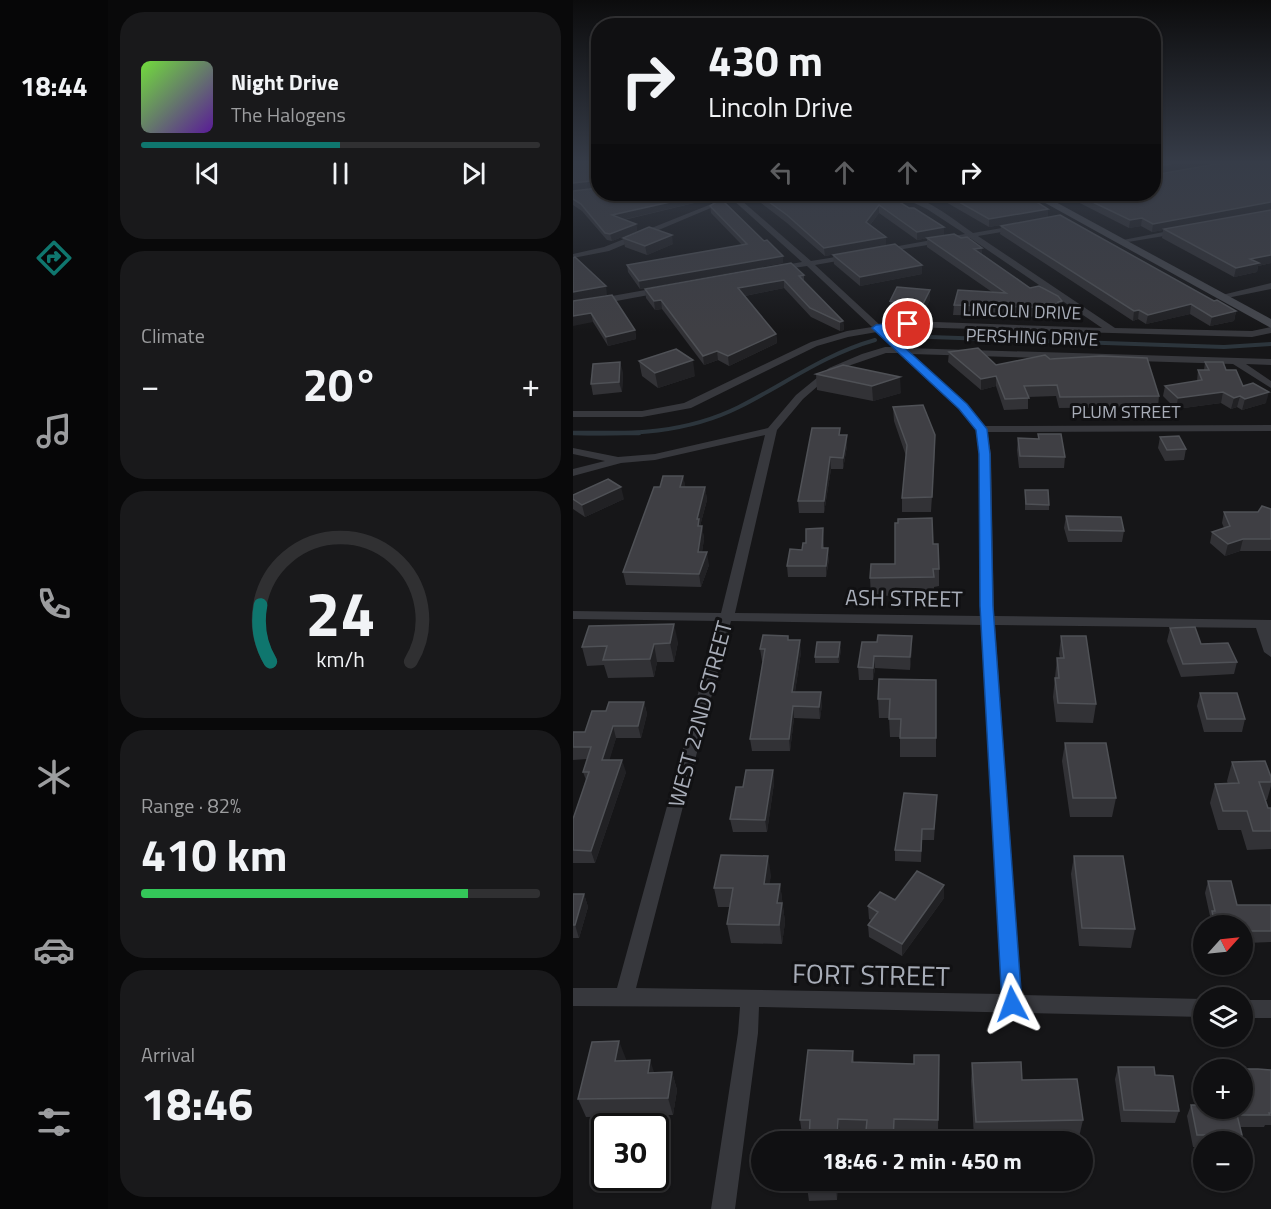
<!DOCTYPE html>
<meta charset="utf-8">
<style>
:root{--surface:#101012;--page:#19191b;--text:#f1f3f6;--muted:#9c9d9f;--line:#303032;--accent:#0f766e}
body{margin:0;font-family:"Titillium Web",sans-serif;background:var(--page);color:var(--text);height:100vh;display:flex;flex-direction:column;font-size:22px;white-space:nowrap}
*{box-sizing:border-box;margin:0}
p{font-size:20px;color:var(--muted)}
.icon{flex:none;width:33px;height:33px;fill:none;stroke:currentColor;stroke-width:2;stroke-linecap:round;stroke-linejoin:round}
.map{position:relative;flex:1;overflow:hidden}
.sheet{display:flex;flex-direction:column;gap:12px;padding:12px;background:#09090a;width:465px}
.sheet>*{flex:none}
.top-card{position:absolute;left:18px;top:18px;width:570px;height:183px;border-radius:24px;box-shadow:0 2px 4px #0004,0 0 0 2px var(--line);background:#101012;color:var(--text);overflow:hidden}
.needle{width:39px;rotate:63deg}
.controls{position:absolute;left:620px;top:915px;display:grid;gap:12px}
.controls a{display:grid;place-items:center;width:60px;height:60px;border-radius:50%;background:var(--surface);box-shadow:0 2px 4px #0004,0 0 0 2px var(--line);font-size:30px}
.speed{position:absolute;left:18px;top:1113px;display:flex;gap:12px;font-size:30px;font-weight:700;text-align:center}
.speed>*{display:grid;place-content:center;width:78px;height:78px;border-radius:50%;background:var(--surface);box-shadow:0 2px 4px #0004,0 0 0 2px var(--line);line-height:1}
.speed .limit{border:3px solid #111;border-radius:9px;background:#fff;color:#111}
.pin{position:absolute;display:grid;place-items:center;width:51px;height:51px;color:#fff;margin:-26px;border:3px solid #fff;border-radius:50%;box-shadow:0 2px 6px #0007}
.me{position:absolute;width:66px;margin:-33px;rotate:356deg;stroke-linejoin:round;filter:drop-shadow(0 0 4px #0008)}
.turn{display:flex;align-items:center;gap:21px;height:126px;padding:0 18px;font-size:27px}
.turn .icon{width:78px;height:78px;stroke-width:2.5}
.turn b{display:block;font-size:42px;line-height:51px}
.lanes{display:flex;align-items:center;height:57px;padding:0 18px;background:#0003;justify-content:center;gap:30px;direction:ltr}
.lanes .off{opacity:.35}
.big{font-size:45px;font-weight:700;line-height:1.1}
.sheet .card{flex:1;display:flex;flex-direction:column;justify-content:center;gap:9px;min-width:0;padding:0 21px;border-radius:24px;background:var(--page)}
.sheet .dial{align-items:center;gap:0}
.dial svg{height:156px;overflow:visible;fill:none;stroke:var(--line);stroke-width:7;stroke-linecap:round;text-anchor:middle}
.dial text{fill:var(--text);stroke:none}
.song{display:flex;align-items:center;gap:18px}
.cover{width:72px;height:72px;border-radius:9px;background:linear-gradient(135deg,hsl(100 70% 55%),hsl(270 70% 35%))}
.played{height:6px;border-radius:3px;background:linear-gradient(90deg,var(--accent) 50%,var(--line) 50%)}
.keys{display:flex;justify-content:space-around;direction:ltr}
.heat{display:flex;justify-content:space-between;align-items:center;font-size:33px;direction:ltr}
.charge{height:9px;border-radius:4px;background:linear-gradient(90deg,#34c759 82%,var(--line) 0)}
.trip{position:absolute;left:178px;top:1131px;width:342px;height:60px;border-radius:30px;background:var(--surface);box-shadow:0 2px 4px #0004,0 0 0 2px var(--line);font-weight:700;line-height:60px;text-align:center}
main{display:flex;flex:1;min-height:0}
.tabs{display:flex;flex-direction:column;width:108px;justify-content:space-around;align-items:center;background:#060607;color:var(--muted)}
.tabs .icon{width:42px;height:42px}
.tabs .on{color:var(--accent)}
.tabs b{font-size:27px;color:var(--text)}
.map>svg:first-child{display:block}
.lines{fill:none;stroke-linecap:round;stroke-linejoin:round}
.stream-far1{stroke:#2c353c;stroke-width:4}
.stream{stroke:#2c353c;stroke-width:4.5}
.minor{fill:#37383d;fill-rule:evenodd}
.secondary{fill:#45474d;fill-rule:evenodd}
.wall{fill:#323236}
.shaded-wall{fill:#212124}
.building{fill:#3f3f44;stroke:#4f5156;stroke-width:1.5}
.route{fill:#1a73e8;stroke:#114b97;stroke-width:1.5}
.labels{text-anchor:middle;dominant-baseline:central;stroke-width:6;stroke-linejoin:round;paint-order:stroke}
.far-street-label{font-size:18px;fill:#a8adb8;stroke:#111113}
.street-label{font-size:22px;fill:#a8adb8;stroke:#111113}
.near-street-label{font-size:27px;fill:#a8adb8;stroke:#111113}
</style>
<main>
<nav class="tabs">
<b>18:44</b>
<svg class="icon on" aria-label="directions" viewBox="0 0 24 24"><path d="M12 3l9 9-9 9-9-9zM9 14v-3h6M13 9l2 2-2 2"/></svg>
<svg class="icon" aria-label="music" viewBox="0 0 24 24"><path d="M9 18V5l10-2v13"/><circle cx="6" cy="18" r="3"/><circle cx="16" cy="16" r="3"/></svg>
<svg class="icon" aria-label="phone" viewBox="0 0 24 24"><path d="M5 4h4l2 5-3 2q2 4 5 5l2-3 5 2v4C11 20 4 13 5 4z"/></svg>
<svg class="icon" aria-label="climate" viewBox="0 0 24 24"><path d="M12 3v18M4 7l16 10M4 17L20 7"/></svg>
<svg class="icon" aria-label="car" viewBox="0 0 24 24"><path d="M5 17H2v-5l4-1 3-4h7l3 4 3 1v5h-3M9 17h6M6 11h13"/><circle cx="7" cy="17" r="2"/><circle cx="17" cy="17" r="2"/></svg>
<svg class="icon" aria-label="filters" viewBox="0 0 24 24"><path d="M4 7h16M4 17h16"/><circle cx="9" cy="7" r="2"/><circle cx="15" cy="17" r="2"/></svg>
</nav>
<section class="sheet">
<div class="card">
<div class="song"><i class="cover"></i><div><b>Night Drive</b><p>The Halogens</p></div></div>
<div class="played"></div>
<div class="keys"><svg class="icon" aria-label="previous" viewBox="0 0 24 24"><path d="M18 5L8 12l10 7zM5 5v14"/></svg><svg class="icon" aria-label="pause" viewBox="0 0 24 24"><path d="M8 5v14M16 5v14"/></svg><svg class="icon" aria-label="next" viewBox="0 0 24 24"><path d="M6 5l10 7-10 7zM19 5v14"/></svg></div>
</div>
<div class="card"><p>Climate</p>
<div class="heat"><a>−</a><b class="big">20°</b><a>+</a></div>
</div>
<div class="card dial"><svg viewBox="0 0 100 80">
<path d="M14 69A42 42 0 1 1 86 69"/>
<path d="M14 69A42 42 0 0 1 9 40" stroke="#0f766e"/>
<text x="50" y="56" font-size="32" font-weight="700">24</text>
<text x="50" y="72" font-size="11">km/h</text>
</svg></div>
<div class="card"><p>Range · 82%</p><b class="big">410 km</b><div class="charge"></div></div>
<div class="card"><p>Arrival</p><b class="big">18:46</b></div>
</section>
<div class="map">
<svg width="698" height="1209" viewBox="0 0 698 1209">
<rect width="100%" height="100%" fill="#161618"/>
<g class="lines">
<g class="stream-far1">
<path d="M327,336L651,347L698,344"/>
<path d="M0,433C57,435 114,433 166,407C212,384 252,354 302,340"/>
</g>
<path class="stream" d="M0,433H66"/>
<g class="minor">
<path d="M153,194H161L238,261L281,254V258L242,265L308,326L335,321L529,328L397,238L306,253L305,251L309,249L392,234L354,209L322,194C346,191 380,219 400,233L447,225V229L405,236L542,328L679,331L698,327V333L679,337L335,327L313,330L332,348L698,359V365L673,364L698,381V388L660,364L338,354L394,405L411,426L698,425V431L414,432L418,454L421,616L698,620V657L691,652L683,628L422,625L448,995L630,999V1017L186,1007L185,1033L162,1209H138L165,1033L167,1007L0,1006V988H44L145,621L0,619V611L148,613L192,435L82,460L48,463L0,476V469L32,461L0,454V448L45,457L82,454L195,428L223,395L256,368L289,354L312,347H321L304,332L275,337L244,346L118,408L69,417H0V411H69L111,403L238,342L274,331L299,327L234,266L200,271V267L229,262L159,199L36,251L0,258V254L31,247L156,197ZM313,353H327L386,409L403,429L406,454L408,616L162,613L204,430L230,399L254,378L275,366ZM158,621L408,625L429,994L63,988Z"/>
<path d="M478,194H494L468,199L464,197Z"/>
<path d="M606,229H609V233L549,243L545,241Z"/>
<path d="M698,283V289L649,299L645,296Z"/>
<path d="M89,287L92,288V292L0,309V303Z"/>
<rect x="669" y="1000" width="29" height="18"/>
</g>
<path class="secondary" d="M456,194H468L698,319V328Z"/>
</g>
<g class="wall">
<path d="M26,162V194H145L146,197L51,220L63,224L64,231L39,241L34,240L9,211L0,205V191L25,188V187L0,190Z"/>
<path d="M181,194H310L313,195V199L336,208L371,227V235L344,240L306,213L297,225L313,237V245L252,256L214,223L183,199Z"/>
<path d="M359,194H450L475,209V217L416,227Z"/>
<path d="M493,194H580L698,210V263L685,266L684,272L661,277L589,238L590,230L579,232L568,226L556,228L493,196Z"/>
<path d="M137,206L210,263L67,289L55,272L54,265L169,245L138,213Z"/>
<path d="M428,226L641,301L663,311L661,321L637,326L617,314L573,324L565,319L560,321L427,234Z"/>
<path d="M50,238L100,244L74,255L52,247Z"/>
<path d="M354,238L409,254L457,288L489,301L488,311H484V317L380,315L381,305L419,292L354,247Z"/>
<path d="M260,255L349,274L287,286L261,264Z"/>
<path d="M231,275V281L270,321L271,330L267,331L238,317L211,288L172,296L203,334L204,343L156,366L145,360L131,365L89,309L82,310L73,298L72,289Z"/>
<path d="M357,300L350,313L317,310V301Z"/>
<path d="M0,301L62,330L63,339L35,346L20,322Z"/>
<path d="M376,352L423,365L477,359L586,396L585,407L486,408L483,396L455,397V409L431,410L423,386L408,390L375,362Z"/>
<path d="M66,361L122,376L85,388L69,376Z"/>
<path d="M632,362L653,370L670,386L693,403L669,410L664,407L658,409L648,403L603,409L590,396L592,386L624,381L625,370H631Z"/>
<path d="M270,365L328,393L300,401L244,390L243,374Z"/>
<path d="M50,372L49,392L20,395L18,384Z"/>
<path d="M320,407L362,449L358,512H329V498L333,456L321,421Z"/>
<path d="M465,434L492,457L491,468H446L444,450L445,438L465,439Z"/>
<path d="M267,435L274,446L270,469H258L251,513H226L225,501Z"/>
<path d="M587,437L613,449L611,460L592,461L585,448Z"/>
<path d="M110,476L112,487H132L134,500L127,526H129L131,539L129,552L136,565L128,587L53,585L50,572L87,487Z"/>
<path d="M452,490L476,505V510H452Z"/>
<path d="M0,495L51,499L12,517L0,509Z"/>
<path d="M698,509V551H667L652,556L637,543L639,532L651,528L649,523L651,512H685Z"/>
<path d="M493,516L551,531L549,542H495L491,528Z"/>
<path d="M250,528L251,548L256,559L253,577H215L214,566L229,550L233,543Z"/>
<path d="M360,544L366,569V586L361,587V595L298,596L297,578Z"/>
<path d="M597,628L664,662L661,674L608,677L594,641Z"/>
<path d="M488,636L523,704L520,723L483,722L480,697L484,658H487L486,654Z"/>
<path d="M216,640L228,652L222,692L249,704L247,719L221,718L217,751H179L177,739L190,661H189L187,649Z"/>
<path d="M105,642L101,662H84L81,677L35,678L31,665L14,666L9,647Z"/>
<path d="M289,642L339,648L337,670L302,668L300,680H286L285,667Z"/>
<path d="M268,649L266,663H242V657Z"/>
<path d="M363,680V757H327V737H317L316,718H306L305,699Z"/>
<path d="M627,693L672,719L669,732H631L624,706Z"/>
<path d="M71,702L74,714L68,738H43L36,760L53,772L22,863H0V819L13,780L10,772L14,759L0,760V732H12L33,711Z"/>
<path d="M492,743L543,798L539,817H497L489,761Z"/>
<path d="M659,762L698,777V786L694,800H693L695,808H698V849L674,850L668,830H645L637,803L642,784H655L654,781Z"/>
<path d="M200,770L201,783L194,832H160L157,819L170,787Z"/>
<path d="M363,806L361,840H349L348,862L322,861V850Z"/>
<path d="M501,856L562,929L558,948L506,946L498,874Z"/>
<path d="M198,875L196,884H207L212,922L209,944L158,943L154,924L157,907H145L141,888Z"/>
<path d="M635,881L664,905H698V942L673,943L670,951H669V926H636L635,922L637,916L632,893Z"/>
<path d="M371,885V898L329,956L296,937L295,925L298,920L296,919L295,906Z"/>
<path d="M0,894H11L15,907L6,938H0Z"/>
<path d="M280,1051L281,1062L341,1064L366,1055L365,1135L321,1134V1142H292L293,1134H229L227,1120Z"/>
<path d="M53,1059V1061L81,1073L99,1072L104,1090L100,1115L13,1117L5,1099Z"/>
<path d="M399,1063L449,1080L510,1120L506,1137L401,1139L398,1081Z"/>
<path d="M545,1067L582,1075L606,1111L602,1123L548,1122L542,1079Z"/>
<path d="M698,1070V1125H692L691,1127H667L669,1135L666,1142H630V1147H620L614,1116L618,1105L669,1108Z"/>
<path d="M265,1180L264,1200L236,1201L234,1187Z"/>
</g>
<g class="shaded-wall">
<path d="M608,162H652L580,174L581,166Z"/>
<path d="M26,180V187L0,190V183Z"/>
<path d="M133,194H145L146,197L40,222L39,215Z"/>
<path d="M698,202V210L579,232L580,224Z"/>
<path d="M306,205V213L293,230V222Z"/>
<path d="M475,209V217L416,227V219Z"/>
<path d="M569,218L568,226L556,228L557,220Z"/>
<path d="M63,224L64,231L39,241L37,234Z"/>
<path d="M371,227V235L344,240V232Z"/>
<path d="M99,235L100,244L74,255L72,246Z"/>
<path d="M313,237V245L252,256L251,248Z"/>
<path d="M409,248V256L401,249Z"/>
<path d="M698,255V263L685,266L684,272L661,277L663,268L677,259Z"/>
<path d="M210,256V263L67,289L66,281Z"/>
<path d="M349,265V274L287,286V277Z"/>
<path d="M211,280V288L166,297L165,288Z"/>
<path d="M33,286L34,295L0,301V292Z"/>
<path d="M357,290V300L350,313V304Z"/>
<path d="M88,300L89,309L82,310L81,301Z"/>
<path d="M489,301L488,311H484L485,302Z"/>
<path d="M618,304L617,314L573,324L575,315Z"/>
<path d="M566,310L565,319L560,321L561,311Z"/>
<path d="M663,311L661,321L637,326L639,317Z"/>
<path d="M18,313L20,322L0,326V316Z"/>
<path d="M270,321L271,330L267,331V322Z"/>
<path d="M62,330L63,339L35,346L33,337Z"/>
<path d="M203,334L204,343L156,366L155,356Z"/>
<path d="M144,351L145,360L131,365L130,356Z"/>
<path d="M120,360L122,376L85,388L82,373Z"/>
<path d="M47,362L50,372L49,392L46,382Z"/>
<path d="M423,376V386L408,390V379Z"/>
<path d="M327,377L328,393L300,401L299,386Z"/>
<path d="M650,392L648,403L603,409L605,398Z"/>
<path d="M696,392L693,403L669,410L672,399Z"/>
<path d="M667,396L664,407L658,409L661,398Z"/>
<path d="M274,435V446L270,469V458Z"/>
<path d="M362,435V449L358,512L359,497Z"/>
<path d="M257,457L258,469L251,513V501Z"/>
<path d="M110,476L113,489L107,487Z"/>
<path d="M48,487L51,499L12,517L9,505Z"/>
<path d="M132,487L134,500L127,526H129L131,539L127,565L125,552L124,519Z"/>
<path d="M670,539L667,551L652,556L655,544Z"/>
<path d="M255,548L256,559L253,577V566Z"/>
<path d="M134,552L136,565L128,587L126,574Z"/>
<path d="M101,624L105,642L101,662L97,643Z"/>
<path d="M339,636V648L337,670V657Z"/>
<path d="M227,640L228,652L220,704L219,692Z"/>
<path d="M267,642L268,649L266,663L265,657Z"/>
<path d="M81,644L84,662L81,677L77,659Z"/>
<path d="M301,656L302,668L300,680V668Z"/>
<path d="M248,692L249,704L247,719L246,707Z"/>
<path d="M71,702L74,714L68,738L65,726Z"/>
<path d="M220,706L221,718L217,751L216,739Z"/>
<path d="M40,726L43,738L33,772L29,760Z"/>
<path d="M49,760L53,772L22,863L18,851Z"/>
<path d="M200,770L201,783L194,832L192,820Z"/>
<path d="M195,856L198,875L194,903L191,884Z"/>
<path d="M207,884L212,922L209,944L204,903Z"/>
<path d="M371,885V898L329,956V944Z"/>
<path d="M11,894L15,907L6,938L2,925Z"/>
<path d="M46,1041L53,1059L49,1079L42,1061Z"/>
<path d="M77,1060L83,1078L75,1073Z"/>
<path d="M99,1072L104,1090L100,1115L95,1098Z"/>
<path d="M265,1119L267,1134L266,1142H264Z"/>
<path d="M263,1180H265L264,1200L263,1186Z"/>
</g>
<g class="building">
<path d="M0,162H26V180L0,183Z"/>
<path d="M580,162H608L580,167Z"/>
<path d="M654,162H698V202L580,224L569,218L557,220L503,194H580V174L581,175Z"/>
<path d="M26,185V194H133L39,215L63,224L37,234L32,233L8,204L0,199V191L25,188Z"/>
<path d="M185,194H310L313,195L309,200L320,198L336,208H341L371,227L344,232L306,205L293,222L313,237L251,248L214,215Z"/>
<path d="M372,194H451L475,209L416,219Z"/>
<path d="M148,199L191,241L194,240L210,256L66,281L54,265L174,244L137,206Z"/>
<path d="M698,210V255L677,259L686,263L663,268L591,229Z"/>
<path d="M487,215L641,301L644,300L663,311L639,317L618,304L575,315L566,310L561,311L428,226Z"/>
<path d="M76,227L99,235L72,246L50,238Z"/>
<path d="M381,234L388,238L394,237L409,248L401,249L457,288L466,286L485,296L489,301L485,302V308L381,305L385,290L433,293L354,238Z"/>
<path d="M322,244L349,265L287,277L260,255Z"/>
<path d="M2,257L33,286L0,292V258Z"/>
<path d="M218,263L231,275L226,276L270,321L267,322L237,308L211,280L165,288L203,334L155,356L144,351L130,356L88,300L81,301L72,289Z"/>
<path d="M324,287L357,290L350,304L317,301Z"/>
<path d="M39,295L62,330L33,337L18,313L0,316V301Z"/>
<path d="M405,348L423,365L472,355L477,359L528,356L574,358L586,396L487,397L484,385L451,386L456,398L432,399L423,376L408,379L376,352Z"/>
<path d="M103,349L120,360L82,373L66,361Z"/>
<path d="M47,362L46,382L18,384L20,364Z"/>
<path d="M632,362H650L653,370H663L670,386L680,383L696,392L672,399L667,396L661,398L650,392L605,398L592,386L629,380L625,370H636Z"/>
<path d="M270,365L327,377L299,386L243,374Z"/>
<path d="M350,405L362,435L359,497L329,498L334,445L320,407Z"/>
<path d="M239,428H267L266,435H274L270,458L257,457L251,501H225Z"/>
<path d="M465,434H488L492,457L447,456L445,438L466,439Z"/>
<path d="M606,436L613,449L594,450L587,437Z"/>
<path d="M90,476H110L107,487H132L124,519H126L125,526H129L125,552H134L126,574L50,572L81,487H87Z"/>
<path d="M35,479L48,487L9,505L0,499V495Z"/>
<path d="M452,490H475L476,505L453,504Z"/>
<path d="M689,506L698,509V539H670L655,544L639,532L657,526L651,512H685Z"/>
<path d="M493,516L548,517L551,531L496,530Z"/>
<path d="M359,518L360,544H365L366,569H360L361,577L297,578L298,564H322V523H325V519Z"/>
<path d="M250,528L249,548H255L253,566H214L217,549L229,550L230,543H233V529Z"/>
<path d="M101,624L97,643L81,644L77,659L30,660L34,646L9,647L16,626Z"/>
<path d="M622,627L628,644L655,643L664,662L610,664L597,628Z"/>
<path d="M190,635L215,636V640H227L219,692H248L246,707L220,706L216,739H177L192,649H187Z"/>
<path d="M305,635L339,636L337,657L301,656L300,668L285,667L289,642H304Z"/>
<path d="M488,636H513L523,704L485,703L482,678H486L484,658H491Z"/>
<path d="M244,642H267L265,657H242Z"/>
<path d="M306,679L363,680V738H327L328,719H316L317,699H305Z"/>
<path d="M627,693H664L672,719H634Z"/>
<path d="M36,702H71L65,726H40L29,760H49L18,851L0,850V819L16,772H10L18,747H0V732H12L19,711H33Z"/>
<path d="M492,743H533L543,798H500Z"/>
<path d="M692,761L698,777V782H686L695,808H698V831H680L674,811H650L642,784L666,783L659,762Z"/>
<path d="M173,770H200L192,820L157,819L163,787H170Z"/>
<path d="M331,793L364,795L361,829H349L348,851L322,850Z"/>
<path d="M148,855L195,856L191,884H207L204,903H209L206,925L154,924L160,888H141Z"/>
<path d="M501,856H550L562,929L509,928Z"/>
<path d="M344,871L371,885L329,944L295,925L305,912L295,906L307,892L322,900Z"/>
<path d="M635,881H658L664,905H698V931H672L674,940H669V926H642L639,911H642Z"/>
<path d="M0,894H11L2,925H0Z"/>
<path d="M46,1041L42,1061L77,1060L75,1073L99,1072L95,1098L5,1099L19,1042Z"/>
<path d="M235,1050L280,1051L279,1062L341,1064V1055H366L365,1120L321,1119L320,1142H292L294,1120L265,1119L264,1142H236L237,1120H227Z"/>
<path d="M448,1062L449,1080L504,1079L510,1120L403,1122L399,1063Z"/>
<path d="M545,1067H581L582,1075L600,1076L606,1111L551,1110Z"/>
<path d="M643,1069H685L698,1070V1113H696L697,1115H664L669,1135H624L618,1105H630V1108H669V1070Z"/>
<path d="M234,1180H263V1186L234,1187Z"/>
</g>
<linearGradient id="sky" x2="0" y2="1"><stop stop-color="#0c0c0d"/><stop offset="0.49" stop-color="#363c48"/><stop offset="1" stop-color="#363c48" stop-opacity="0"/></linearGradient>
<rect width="698" height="331" fill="url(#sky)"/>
<path class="route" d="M335,321L338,322V325L311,329L394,404L414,429L417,454L420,606L449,1004L446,1010L439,1013L432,1010L429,1004L407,606L406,454L403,430L386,409L299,328L303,325Z"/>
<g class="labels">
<g class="far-street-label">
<text transform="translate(449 311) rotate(2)">LINCOLN DRIVE</text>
<text transform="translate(459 337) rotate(2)">PERSHING DRIVE</text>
<text x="553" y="411">PLUM STREET</text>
</g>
<g class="street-label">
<text transform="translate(331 598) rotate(1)">ASH STREET</text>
<text transform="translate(127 714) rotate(-75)">WEST 22ND STREET</text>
</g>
<g class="near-street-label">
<text transform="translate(298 974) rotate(1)">FORT STREET</text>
</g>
</g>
</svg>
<div class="controls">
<a><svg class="needle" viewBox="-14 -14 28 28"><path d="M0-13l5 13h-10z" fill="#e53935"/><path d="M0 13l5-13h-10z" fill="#9c9d9f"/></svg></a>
<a><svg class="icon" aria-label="layers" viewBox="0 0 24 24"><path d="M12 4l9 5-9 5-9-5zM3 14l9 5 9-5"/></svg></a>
<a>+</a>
<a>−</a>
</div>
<div class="speed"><div class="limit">30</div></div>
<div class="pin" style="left:335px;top:324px;background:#d93025"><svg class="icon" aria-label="arrive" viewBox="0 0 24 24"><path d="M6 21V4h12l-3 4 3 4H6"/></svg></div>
<svg class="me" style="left:439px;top:1004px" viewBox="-20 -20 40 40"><path d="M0-17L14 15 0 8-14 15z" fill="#1a73e8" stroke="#fff" stroke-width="4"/></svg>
<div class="trip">18:46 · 2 min · 450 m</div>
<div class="top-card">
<div class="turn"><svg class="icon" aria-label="right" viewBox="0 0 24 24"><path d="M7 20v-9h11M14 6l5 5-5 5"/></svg><div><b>430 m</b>Lincoln Drive</div></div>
<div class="lanes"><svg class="icon off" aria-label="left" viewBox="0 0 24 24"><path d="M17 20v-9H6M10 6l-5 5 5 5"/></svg><svg class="icon off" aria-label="ahead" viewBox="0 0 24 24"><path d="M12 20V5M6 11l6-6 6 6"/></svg><svg class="icon off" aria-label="ahead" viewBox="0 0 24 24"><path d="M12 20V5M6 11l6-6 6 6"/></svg><svg class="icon" aria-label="right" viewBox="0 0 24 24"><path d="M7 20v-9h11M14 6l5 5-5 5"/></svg></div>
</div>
</div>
</main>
